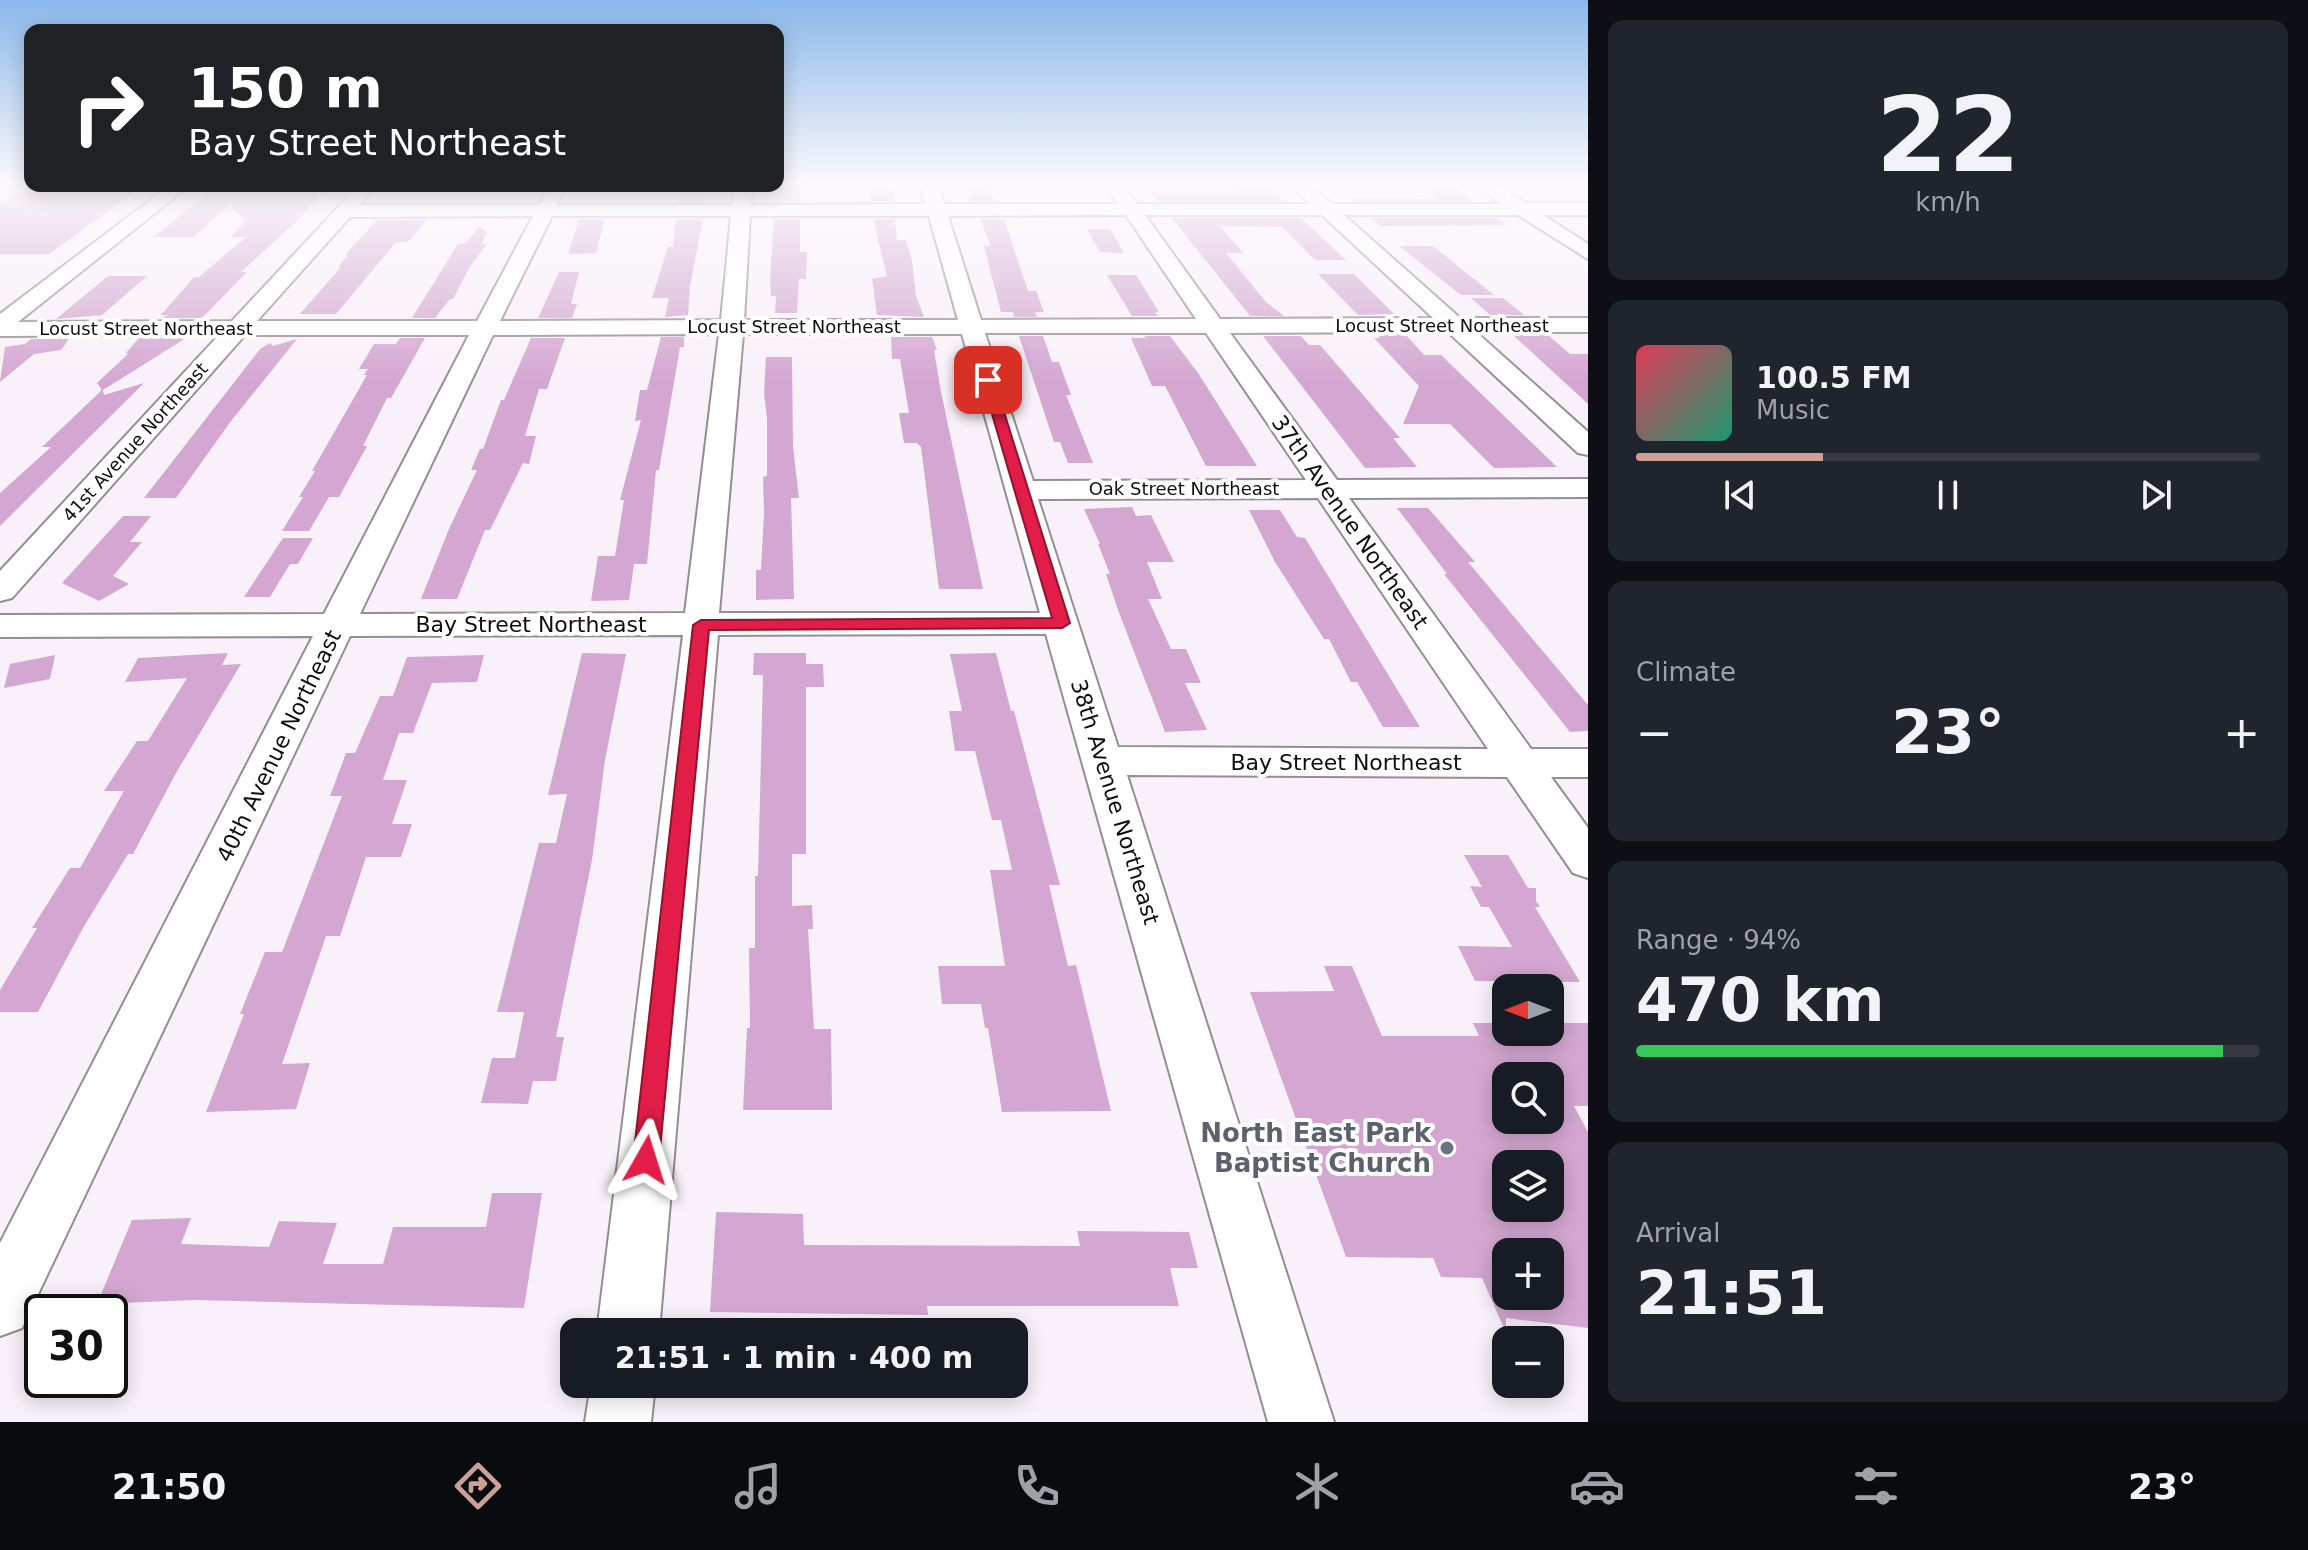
<!DOCTYPE html>
<meta charset="utf-8">
<style>
:root{--surface:#171b24;--page:#20242c;--text:#f1f3f6;--muted:#9ea1a6;--line:#363941;--accent:#cda096}
body{margin:0;font-family:"DejaVu Sans",sans-serif;background:var(--page);color:var(--text);height:100vh;display:flex;flex-direction:column;font-size:30px;white-space:nowrap}
*{box-sizing:border-box;margin:0}
p{font-size:26px;color:var(--muted)}
.icon{flex:none;width:44px;height:44px;fill:none;stroke:currentColor;stroke-width:2;stroke-linecap:round;stroke-linejoin:round}
.map{position:relative;flex:1;overflow:hidden}
.drawer{display:flex;flex-direction:column;gap:20px;padding:20px;background:#0d0f14;width:720px}
.drawer>*{flex:none}
.guide{position:absolute;left:24px;top:24px;width:760px;height:168px;border-radius:16px;box-shadow:0 4px 20px #0003;background:#202124;color:#fff;overflow:hidden}
.needle{width:52px;rotate:270deg}
.fabs{position:absolute;left:1492px;top:974px;display:grid;gap:16px}
.fabs a{display:grid;place-items:center;width:72px;height:72px;border-radius:16px;background:var(--surface);box-shadow:0 4px 20px #0003;font-size:40px}
.speed{position:absolute;left:24px;top:1294px;display:flex;gap:16px;font-size:40px;font-weight:700;text-align:center}
.speed>*{display:grid;place-content:center;width:104px;height:104px;border-radius:50%;background:var(--surface);box-shadow:0 4px 20px #0003;line-height:1}
.speed .limit{border:4px solid #111;border-radius:12px;background:#fff;color:#111}
.pin{position:absolute;display:grid;place-items:center;width:68px;height:68px;color:#fff;margin:-34px;border-radius:16px;box-shadow:0 4px 12px #0006}
.me{position:absolute;width:88px;margin:-44px;rotate:6deg;stroke-linejoin:round;filter:drop-shadow(0 0 6px #0008)}
.turn{display:flex;align-items:center;gap:28px;height:168px;padding:0 32px;font-size:36px}
.turn .icon{width:104px;height:104px;stroke-width:2.5}
.turn b{display:block;font-size:56px;line-height:68px}
.big{font-size:60px;font-weight:600;line-height:1.1}
.drawer .card{flex:1;display:flex;flex-direction:column;justify-content:center;gap:12px;min-width:0;padding:0 28px;border-radius:16px;background:var(--page)}
.drawer .dial{align-items:center;gap:0}
.dial b{font-size:104px;line-height:1}
.song{display:flex;align-items:center;gap:24px}
.cover{width:96px;height:96px;border-radius:12px;background:linear-gradient(135deg,hsl(350 70% 55%),hsl(160 70% 35%))}
.played{height:8px;border-radius:4px;background:linear-gradient(90deg,var(--accent) 30%,var(--line) 30%)}
.keys{display:flex;justify-content:space-around;direction:ltr}
.heat{display:flex;justify-content:space-between;align-items:center;font-size:44px;direction:ltr}
.charge{height:12px;border-radius:6px;background:linear-gradient(90deg,#34c759 94%,var(--line) 0)}
.trip{position:absolute;left:560px;top:1318px;width:468px;height:80px;border-radius:16px;background:var(--surface);box-shadow:0 4px 20px #0003;font-weight:600;line-height:80px;text-align:center}
.dock{display:flex;height:128px;justify-content:space-around;align-items:center;background:#090b0e;color:var(--muted)}
.dock .icon{width:56px;height:56px}
.dock .on{color:var(--accent)}
.dock b{font-size:36px;color:var(--text)}
main{display:flex;flex:1;min-height:0}
.map>svg:first-child{display:block}
.building{fill:#d3a7d1;fill-rule:evenodd}
.lines{fill:none;stroke-linecap:round;stroke-linejoin:round}
.minor-casing{stroke:#948d93;stroke-width:4}
.minor{fill:#fff;fill-rule:evenodd}
.route{fill:#e11d48;stroke:#92132f;stroke-width:2}
.worship-dot{fill:#6b7280;stroke:#fff;stroke-width:3}
.labels{text-anchor:middle;dominant-baseline:central;stroke-width:8;stroke-linejoin:round;paint-order:stroke}
.far-street-label{font-size:18px;fill:#100d0f;stroke:#fff}
.street-label{font-size:22px;fill:#100d0f;stroke:#fff}
.near-worship-label{font-size:26px;font-weight:bold;fill:#5b616d;stroke:#fff;text-anchor:end}
</style>
<main>
<div class="map">
<svg width="1588" height="1422" viewBox="0 0 1588 1422">
<rect width="100%" height="100%" fill="#f9f1f9"/>
<g class="building">
<path d="M869,182H892L894,201H870Z"/>
<path d="M1228,182H1264L1284,201H1158L1151,192H1236Z"/>
<path d="M1418,182H1446L1473,201H1353L1350,198L1438,199Z"/>
<path d="M778,183H800V202H775L774,186Z"/>
<path d="M28,186H143L49,254H0V203Z"/>
<path d="M211,186H328L300,218L241,272H247L202,318H162L169,315H161L194,277H199L246,237H231L245,221L230,205L193,237H154L213,188Z"/>
<path d="M689,186H706L704,202H678L680,189Z"/>
<path d="M965,186H988L995,201H971Z"/>
<path d="M1172,218H1301L1346,260H1315L1282,227L1220,226L1243,253H1226L1266,302L1284,316H1250Z"/>
<path d="M1371,218H1497L1507,225L1380,226Z"/>
<path d="M579,219H605L596,253L568,254Z"/>
<path d="M676,219H703L690,286L688,315L665,317L669,298H652L668,247H673Z"/>
<path d="M774,219H800V252H807L806,279H799L797,313H775L776,296H771L770,279Z"/>
<path d="M873,219H895L897,240H906L912,261L916,296L924,317L877,315L872,279L887,276Z"/>
<path d="M980,219H1004L1028,291H1036L1044,312H1035L1037,317H1014L1013,312H1001L984,246H991Z"/>
<path d="M377,220H427L408,242H396L336,314H300L341,267H338L348,255H345Z"/>
<path d="M479,227L487,232L481,244H487L469,268L453,299H450L435,318H412L458,244H465Z"/>
<path d="M1087,229H1110L1124,253L1100,252Z"/>
<path d="M1399,246H1433L1494,295H1461Z"/>
<path d="M559,272H579L571,304H577L572,318H538Z"/>
<path d="M1318,274H1354L1394,314L1358,315Z"/>
<path d="M1107,275H1136L1159,312H1155L1158,316H1132Z"/>
<path d="M108,276H147L102,315L56,319Z"/>
<path d="M1471,298H1503L1524,315H1490Z"/>
<path d="M1378,335H1406L1424,355H1441L1557,467L1494,468L1450,424H1403L1419,386L1374,338H1380Z"/>
<path d="M1513,335H1548L1570,354H1588V404Z"/>
<path d="M1019,336H1043L1052,362H1059L1071,395H1066L1093,463H1068L1060,442H1054Z"/>
<path d="M1144,336H1170L1198,373L1257,466H1206L1165,386H1152L1131,338H1146Z"/>
<path d="M1263,336H1301L1309,345H1320L1400,438H1393L1417,467L1365,468Z"/>
<path d="M661,337H684V347H680L659,470H656L647,564H634L629,600L591,601L598,556H615L624,500H620L641,420L635,421L640,390H647Z"/>
<path d="M891,337H932L937,350H934L941,392L983,589H939L921,447L917,443H904L899,413H909L900,359H892Z"/>
<path d="M139,338H186L103,390L104,395L144,383L0,526V493L51,447H42L102,390L97,383L128,354L126,353Z"/>
<path d="M400,338H425L391,398H387L363,446H367L339,497H329L309,531H282L303,497H299L315,471H312L367,375H364L368,369H359L374,344H396Z"/>
<path d="M531,338H565L547,389H539L525,436H536L529,464L523,463L490,530H485L457,599H421L449,529L477,470H471L480,449H483L501,400H504Z"/>
<path d="M31,339H69L61,350L34,354L0,382L5,347L25,344Z"/>
<path d="M297,339L231,421L176,498H144L260,349L270,343L273,346Z"/>
<path d="M766,357H792L793,447L799,498H791L794,599L756,600V570H761L764,513L763,477L767,476V418L764,394Z"/>
<path d="M1132,507L1136,516L1151,515L1174,562H1147L1162,599H1148L1171,649H1186L1201,683H1185L1207,730L1165,732L1118,610L1106,574H1110L1098,544H1100L1084,509Z"/>
<path d="M1397,508H1428L1475,562H1468L1588,705V731L1570,732L1444,574H1447Z"/>
<path d="M1249,510H1280L1297,537L1305,538L1420,727H1383L1357,682H1351L1329,639H1324L1275,562Z"/>
<path d="M123,516H151L130,542H142L113,576L129,584L99,601L62,583Z"/>
<path d="M283,538H313L298,564H290L270,597H244Z"/>
<path d="M228,653L222,665L241,664L176,773L133,854H128L83,928L38,1012H0V990L37,928H32L70,868H80L124,791H104L137,741H148L187,678L125,682L138,658Z"/>
<path d="M582,653L626,654L605,760L592,860L556,1037H564L556,1081H533L528,1104L481,1103L492,1058H515L524,1012H497L539,843H556L567,794L548,795Z"/>
<path d="M754,653H806V664H823L824,687H806V854H792V906L812,905L813,929H808L814,1029H831L832,1110H743L747,1028H750L749,948H755V876H758L763,675H753Z"/>
<path d="M996,653L1011,711H1014L1060,885H1049L1068,966L1076,965L1111,1111L1002,1112L988,1028H985L981,1004H942L938,966H1005L990,870H1012L1001,820H992L975,751H955L949,711H962L950,654Z"/>
<path d="M55,655L50,679L4,688L10,664Z"/>
<path d="M484,655L477,682L432,683L413,733H399L383,780H407L392,824H412L401,857H366L340,936H326L282,1064L310,1063L296,1109L206,1112L244,1014H240L265,952H282L342,796H330L346,753H355L380,696H393L407,657Z"/>
<path d="M1464,855H1508L1528,888H1536V901L1540,907H1535L1580,982L1475,981L1458,946L1512,947L1489,907H1481L1470,886L1482,887Z"/>
<path d="M1324,966H1352L1382,1036H1479L1473,1023H1506V1032H1550V1023H1588V1106H1574L1588,1132V1328L1506,1318V1333L1482,1278L1441,1277L1433,1258L1346,1257L1250,992L1334,991ZM1506,1076H1550V1120H1506ZM1506,1164H1550V1208H1506ZM1506,1252H1550V1296H1506Z"/>
<path d="M492,1193H542L524,1308L195,1300L97,1304L132,1220L191,1218L181,1244L269,1247L279,1221L337,1223L323,1264H383L393,1227H486Z"/>
<path d="M716,1212L803,1214L804,1245L1080,1246L1077,1231L1189,1232L1198,1268H1170L1179,1306H927L928,1315L710,1312Z"/>
</g>
<g class="lines">
<g class="minor-casing">
<g id="minor">
<path d="M919,182H937L944,204H1118L1103,182H1121L1137,204H1310L1288,182H1307L1332,204H1501L1472,182H1493L1526,203H1588V215H1543L1588,244V259L1518,215H1344L1460,318H1588V332H1476L1588,432V455L1578,453L1448,332L1230,333L1337,480L1588,479V497L1349,498L1531,749H1588V777H1551L1588,828V878L1573,873L1507,777L1127,775L1334,1422H1268L1046,634L718,635L659,1332H597L683,635L350,636L22,1328L0,1336V1243L313,636L0,637V615L324,614L469,335H245L12,598L0,601V571L219,335L0,336V314L169,186H189L18,322L232,321L355,189L361,188L370,193L360,205H539L549,186H567L557,205H732L734,186H752L751,205L925,204ZM1126,215L1196,319L981,320L948,216ZM1145,215H1322L1433,318L1220,319ZM533,216L477,321H257L350,217ZM552,216H731L721,320L500,321ZM750,216H929L958,320H744ZM985,333H1206L1306,480L1033,481ZM719,334L685,613L360,614L493,335ZM743,334H962L1040,613H719ZM1318,498L1488,749L1118,747L1038,499Z"/>
<path d="M591,1384H655L651,1422H585Z"/>
</g>
</g>
<use href="#minor" class="minor"/>
</g>
<linearGradient id="sky" x2="0" y2="1"><stop stop-color="#8ab8ea"/><stop offset="0.48" stop-color="#fcf9fc"/><stop offset="1" stop-color="#fcf9fc" stop-opacity="0"/></linearGradient>
<rect width="1588" height="381" fill="url(#sky)"/>
<path class="route" d="M988,377L994,380L1070,623L1062,628L709,630L659,1160L655,1169L646,1173L637,1169L633,1160L693,625L701,620L1052,618L982,380Z"/>
<circle class="worship-dot" cx="1447" cy="1148" r="8"/>
<g class="labels">
<g class="far-street-label">
<text x="1442" y="325">Locust Street Northeast</text>
<text x="794" y="326">Locust Street Northeast</text>
<text x="146" y="328">Locust Street Northeast</text>
<text transform="translate(135 442) rotate(-48)">41st Avenue Northeast</text>
<text x="1184" y="488">Oak Street Northeast</text>
</g>
<g class="street-label">
<text transform="translate(1350 522) rotate(55)">37th Avenue Northeast</text>
<text x="531" y="624">Bay Street Northeast</text>
<text transform="translate(279 746) rotate(-64)">40th Avenue Northeast</text>
<text x="1346" y="762">Bay Street Northeast</text>
<text transform="translate(1115 802) rotate(73)">38th Avenue Northeast</text>
</g>
<g class="near-worship-label">
<text x="1431" y="1133">North East Park<tspan x="1431" dy="30">Baptist Church</tspan></text>
</g>
</g>
</svg>
<div class="fabs">
<a><svg class="needle" viewBox="-14 -14 28 28"><path d="M0-13l5 13h-10z" fill="#e53935"/><path d="M0 13l5-13h-10z" fill="#9ea1a6"/></svg></a>
<a><svg class="icon" aria-label="search" viewBox="0 0 24 24"><circle cx="10" cy="10" r="6"/><path d="M15 15l6 6"/></svg></a>
<a><svg class="icon" aria-label="layers" viewBox="0 0 24 24"><path d="M12 4l9 5-9 5-9-5zM3 14l9 5 9-5"/></svg></a>
<a>+</a>
<a>−</a>
</div>
<div class="speed"><div class="limit">30</div></div>
<div class="pin" style="left:988px;top:380px;background:#d93025"><svg class="icon" aria-label="arrive" viewBox="0 0 24 24"><path d="M6 21V4h12l-3 4 3 4H6"/></svg></div>
<svg class="me" style="left:646px;top:1160px" viewBox="-20 -20 40 40"><path d="M0-17L14 15 0 8-14 15z" fill="#e11d48" stroke="#fff" stroke-width="4"/></svg>
<div class="trip">21:51 · 1 min · 400 m</div>
<div class="guide">
<div class="turn"><svg class="icon" aria-label="right" viewBox="0 0 24 24"><path d="M7 20v-9h11M14 6l5 5-5 5"/></svg><div><b>150 m</b>Bay Street Northeast</div></div>
</div>
</div>
<section class="drawer">
<div class="card dial"><b>22</b><p>km/h</p></div>
<div class="card">
<div class="song"><i class="cover"></i><div><b>100.5 FM</b><p>Music</p></div></div>
<div class="played"></div>
<div class="keys"><svg class="icon" aria-label="previous" viewBox="0 0 24 24"><path d="M18 5L8 12l10 7zM5 5v14"/></svg><svg class="icon" aria-label="pause" viewBox="0 0 24 24"><path d="M8 5v14M16 5v14"/></svg><svg class="icon" aria-label="next" viewBox="0 0 24 24"><path d="M6 5l10 7-10 7zM19 5v14"/></svg></div>
</div>
<div class="card"><p>Climate</p>
<div class="heat"><a>−</a><b class="big">23°</b><a>+</a></div>
</div>
<div class="card"><p>Range · 94%</p><b class="big">470 km</b><div class="charge"></div></div>
<div class="card"><p>Arrival</p><b class="big">21:51</b></div>
</section>
</main>
<nav class="dock">
<b>21:50</b>
<svg class="icon on" aria-label="directions" viewBox="0 0 24 24"><path d="M12 3l9 9-9 9-9-9zM9 14v-3h6M13 9l2 2-2 2"/></svg>
<svg class="icon" aria-label="music" viewBox="0 0 24 24"><path d="M9 18V5l10-2v13"/><circle cx="6" cy="18" r="3"/><circle cx="16" cy="16" r="3"/></svg>
<svg class="icon" aria-label="phone" viewBox="0 0 24 24"><path d="M5 4h4l2 5-3 2q2 4 5 5l2-3 5 2v4C11 20 4 13 5 4z"/></svg>
<svg class="icon" aria-label="climate" viewBox="0 0 24 24"><path d="M12 3v18M4 7l16 10M4 17L20 7"/></svg>
<svg class="icon" aria-label="car" viewBox="0 0 24 24"><path d="M5 17H2v-5l4-1 3-4h7l3 4 3 1v5h-3M9 17h6M6 11h13"/><circle cx="7" cy="17" r="2"/><circle cx="17" cy="17" r="2"/></svg>
<svg class="icon" aria-label="filters" viewBox="0 0 24 24"><path d="M4 7h16M4 17h16"/><circle cx="9" cy="7" r="2"/><circle cx="15" cy="17" r="2"/></svg>
<b>23°</b>
</nav>
